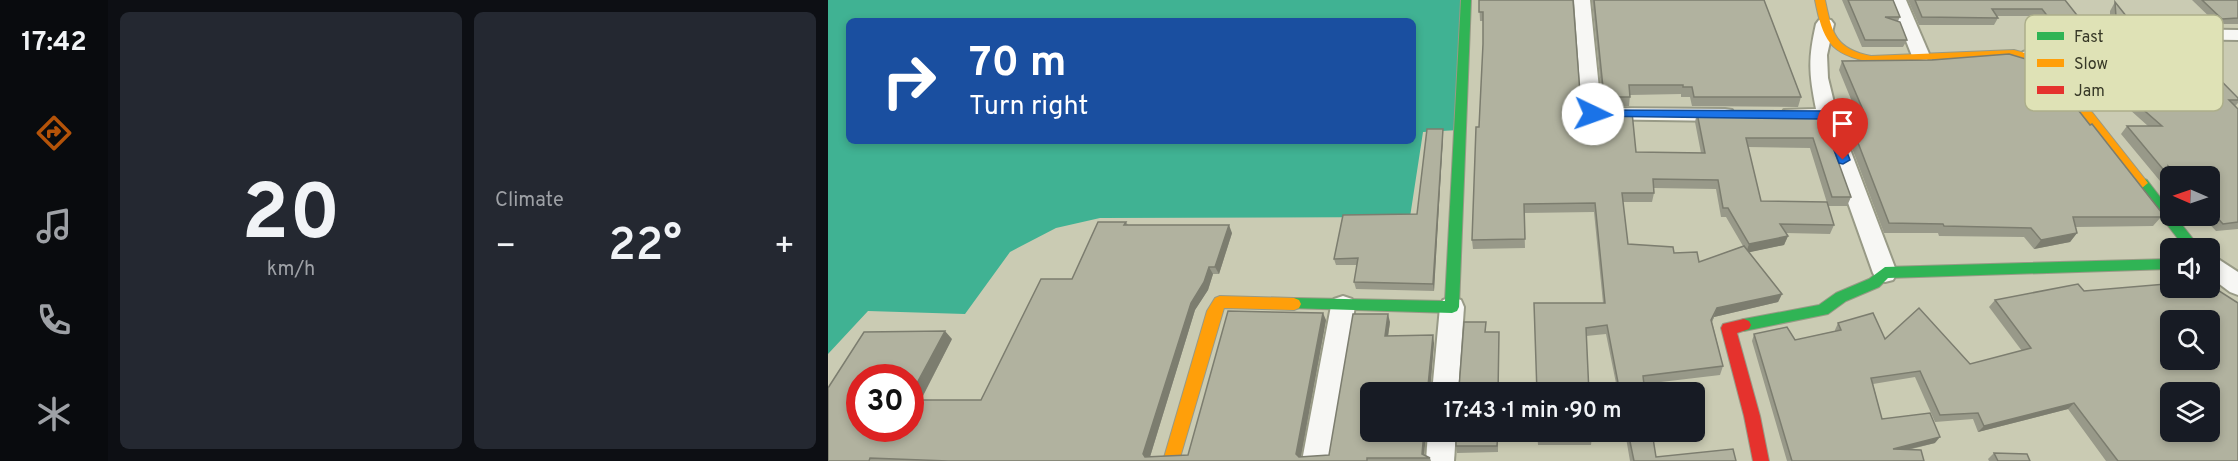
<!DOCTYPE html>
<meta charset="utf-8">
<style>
:root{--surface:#171b24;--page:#242831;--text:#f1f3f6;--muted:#9ea1a6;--accent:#b45309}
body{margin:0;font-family:Overpass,sans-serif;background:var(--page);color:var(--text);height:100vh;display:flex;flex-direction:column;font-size:22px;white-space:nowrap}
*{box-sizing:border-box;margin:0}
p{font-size:20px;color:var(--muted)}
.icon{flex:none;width:33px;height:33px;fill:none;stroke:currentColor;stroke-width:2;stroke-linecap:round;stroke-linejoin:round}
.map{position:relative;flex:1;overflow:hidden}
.details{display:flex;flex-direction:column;gap:12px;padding:12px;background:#0d0f14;width:720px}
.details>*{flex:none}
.top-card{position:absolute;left:18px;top:18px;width:570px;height:126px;border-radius:9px;box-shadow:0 3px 9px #0003;background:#1a4fa0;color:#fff;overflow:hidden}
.needle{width:39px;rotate:272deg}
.tools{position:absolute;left:1332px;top:166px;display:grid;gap:12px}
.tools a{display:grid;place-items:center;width:60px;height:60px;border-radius:9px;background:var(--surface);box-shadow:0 3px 9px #0003;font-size:30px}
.speed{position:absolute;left:18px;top:364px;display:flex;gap:12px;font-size:30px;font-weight:700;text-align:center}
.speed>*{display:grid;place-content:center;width:78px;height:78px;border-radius:50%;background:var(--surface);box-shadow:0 3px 9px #0003;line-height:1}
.speed .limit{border:9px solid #d22;background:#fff;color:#111}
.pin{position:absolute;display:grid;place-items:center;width:51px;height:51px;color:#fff;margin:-62px -26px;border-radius:50% 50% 50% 0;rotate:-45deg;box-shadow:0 0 6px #0007}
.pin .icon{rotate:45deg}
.me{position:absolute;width:66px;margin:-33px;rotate:93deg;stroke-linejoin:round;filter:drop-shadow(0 0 4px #0008)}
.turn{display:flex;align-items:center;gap:21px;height:126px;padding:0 24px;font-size:27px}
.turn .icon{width:78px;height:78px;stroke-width:2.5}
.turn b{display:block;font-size:42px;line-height:51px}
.big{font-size:45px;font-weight:600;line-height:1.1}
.details .tile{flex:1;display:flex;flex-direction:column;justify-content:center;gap:9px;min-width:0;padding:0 21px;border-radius:9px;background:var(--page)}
.details .dial{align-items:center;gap:0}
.dial b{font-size:78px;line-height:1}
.heat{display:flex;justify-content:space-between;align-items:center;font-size:33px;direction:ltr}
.details .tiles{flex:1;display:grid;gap:12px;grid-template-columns:repeat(2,1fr)}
.trip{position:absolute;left:532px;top:382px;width:345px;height:60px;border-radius:9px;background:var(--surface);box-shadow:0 3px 9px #0003;font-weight:600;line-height:60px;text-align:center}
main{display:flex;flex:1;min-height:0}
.tabs{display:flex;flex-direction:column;width:108px;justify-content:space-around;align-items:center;background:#090b0e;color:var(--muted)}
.tabs .icon{width:42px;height:42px}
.tabs .on{color:var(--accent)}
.tabs b{font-size:27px;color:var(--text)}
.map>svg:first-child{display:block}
.water{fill:#40b293;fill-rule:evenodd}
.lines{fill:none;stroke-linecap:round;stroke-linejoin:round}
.street-casing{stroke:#989a86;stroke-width:4}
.fast-casing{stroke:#989a86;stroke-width:2}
.slow-casing{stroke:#989a86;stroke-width:2}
.jam-casing{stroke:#989a86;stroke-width:2}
.street{fill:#f7f7f4;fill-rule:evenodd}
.fast{fill:#30b455;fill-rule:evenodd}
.slow{fill:#ff9f0a;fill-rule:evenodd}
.jam{fill:#e5322d;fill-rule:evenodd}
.wall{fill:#989989;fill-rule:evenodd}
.shaded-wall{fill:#7c7d6f}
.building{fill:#b1b29f;stroke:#7c7d6f;stroke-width:1.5;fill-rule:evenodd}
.route{fill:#1a73e8;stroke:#114b97;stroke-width:1.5}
.key{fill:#dfe2b6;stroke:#adaf8b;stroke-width:1.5}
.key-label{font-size:16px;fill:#373827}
</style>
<main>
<nav class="tabs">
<b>17:42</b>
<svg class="icon on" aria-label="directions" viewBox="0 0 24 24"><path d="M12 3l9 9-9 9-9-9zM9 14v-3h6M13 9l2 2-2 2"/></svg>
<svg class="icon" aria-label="music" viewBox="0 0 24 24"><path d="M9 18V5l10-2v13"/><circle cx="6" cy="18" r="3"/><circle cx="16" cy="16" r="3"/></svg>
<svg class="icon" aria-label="phone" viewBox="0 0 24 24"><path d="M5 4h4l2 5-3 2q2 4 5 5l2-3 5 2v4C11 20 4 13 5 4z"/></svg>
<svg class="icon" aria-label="climate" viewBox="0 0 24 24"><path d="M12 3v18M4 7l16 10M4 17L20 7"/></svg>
</nav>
<section class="details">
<div class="tiles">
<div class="tile dial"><b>20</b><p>km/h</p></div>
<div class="tile"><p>Climate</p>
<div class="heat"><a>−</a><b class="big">22°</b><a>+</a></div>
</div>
</div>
</section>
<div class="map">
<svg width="1410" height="461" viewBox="0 0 1410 461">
<rect width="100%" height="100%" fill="#cacbb3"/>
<path class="water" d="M0,0H634L631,130L595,132L582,217L272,218L228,228L182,252L137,314L40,311L0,354ZM21,21H585V141H21Z"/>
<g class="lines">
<g class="street-casing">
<g id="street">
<path d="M746,0H762L773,108L897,109L904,110L907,115L904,120L897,121L757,119L754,114Z"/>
<path d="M1062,0H1078L1102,56L1099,60H1087L1084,56Z"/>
<path d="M997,19L1003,20L1006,24L999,55L1000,78L1009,115L1069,273L1065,280L1057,282L1049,280L1045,273L991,121L956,120L953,115L956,110L988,109C981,74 980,59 988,24L991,20Z"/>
<path d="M1281,28L1410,30V40L1282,38L1201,62L1195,60L1192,56L1195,52Z"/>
<path d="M1382,256L1390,259L1410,272V295L1402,292L1382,277Z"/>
<path d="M515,296L524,299L527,306L502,461H474L503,306L506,299Z"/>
<path d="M624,297L633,300L636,307L630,393H604L612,307L615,300Z"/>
<path d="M600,432H628L626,461H598Z"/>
</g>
</g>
<g class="fast-casing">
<g id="fast">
<path d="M633,0H643L631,307L629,311L624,313L461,308L459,304L461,300L466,298L617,301Z"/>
<path d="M1314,178L1319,180L1342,210V216H1347L1373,249H1358L1309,186L1308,183L1309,180Z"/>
<path d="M1342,259V269L1060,278L1051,287L1018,301L1000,314L916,331L911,329L909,325L911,321L916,319L991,305L1008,293L1041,279L1057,267Z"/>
</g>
</g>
<g class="slow-casing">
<g id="slow">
<path d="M987,0H997C1004,33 1007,49 1043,56L1186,50L1208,56L1233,73L1320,183L1314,188L1309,186L1225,77L1205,63L1186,56L1043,62C1001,54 995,40 987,0Z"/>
<path d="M392,296L466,298L471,300L473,304L471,308L466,310L396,308L351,461H335L379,311L387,298Z"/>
</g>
</g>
<g class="jam-casing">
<path id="jam" d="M916,319L921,321L923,325L921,329L909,333L932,416L941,461H925L916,416L893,328L895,324Z"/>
</g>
<use href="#street" class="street"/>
<use href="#fast" class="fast"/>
<use href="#slow" class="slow"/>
<use href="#jam" class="jam"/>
</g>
<g class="wall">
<path d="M651,0L758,112L808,152L873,153L867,122L869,113L993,114L1023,197L1019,206H1000L982,148L920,147L933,201L1006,225L1002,234L958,233L960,236L956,245L921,252L954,294L950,302L886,317L884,322L895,366L892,375L816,384L817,393H790L778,334L758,336L708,393L775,303L766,212L696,213L697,248L645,249L644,240L651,127L655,44V21H652ZM826,188L888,189L893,217H898L915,246L871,262L800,244L795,202H824L826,193Z"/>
<path d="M764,0H936L973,97L970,107L864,106L862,97H853V94L802,95L801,106H775Z"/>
<path d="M1014,0H1065L1072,17L1070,21L1079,40L1075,47H1034Z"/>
<path d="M1080,0H1237L1252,19L1247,26H1216L1210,16H1169L1170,18L1166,25H1091Z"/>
<path d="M1364,0H1410V24H1389Z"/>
<path d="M1287,2L1299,17L1294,26H1282V11Z"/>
<path d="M1288,33L1410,98V103L1407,106L1410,109V229L1388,231L1374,216H1382V177H1342V183L1336,177L1332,181L1293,134L1299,126H1320L1244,58L1248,51L1283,48V40Z"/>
<path d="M1014,61L1333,217L1325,226L1248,227L1249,233L1242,242L1206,249L1196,237L1111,236L1110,233H1056L1013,119L1017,109H1027L1011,70Z"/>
<path d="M615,136L606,291L528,289L526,282L529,265H508L506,259L589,214Z"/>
<path d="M298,222L300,225L404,233L391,274H385L380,290L367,310L322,457L360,455L498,320L473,457L501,455L562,322L560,336L606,343L602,388H631L658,332L671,339V393H543L596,455L602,458L603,461H0L124,339L93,400H153L244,279Z"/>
<path d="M1167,300L1410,461H1278L1240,409L1150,432L1145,419L1107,422L1087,377L1045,384L1054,419L1107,443L1080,450L1096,461H959L924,341L926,334L967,340L1007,331V330L1010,323L1057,339L1142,364L1194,351L1161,307Z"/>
<path d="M628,432H670V452L629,453L628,446Z"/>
<path d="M709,432L764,437L763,445H710Z"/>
<path d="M797,432H824L828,457L908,461H802Z"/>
<path d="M1166,453L1202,461H1161L1160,459Z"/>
</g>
<g class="shaded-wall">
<path d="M615,129V136L606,291L605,284Z"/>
<path d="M401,225L404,233L391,274L387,267Z"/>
<path d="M1249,233L1242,242L1206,249L1213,240Z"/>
<path d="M960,236L956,245L918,253L921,244Z"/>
<path d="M381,267L385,274L380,290L367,310L321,460L315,454L363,303Z"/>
<path d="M954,294L950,302L886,317L881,329L889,308Z"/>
<path d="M495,313L498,320L472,461L468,454Z"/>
<path d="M560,314L562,322L559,343L557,336Z"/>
<path d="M117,331L124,339L89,407L82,402V396Z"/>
<path d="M605,335L606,343L602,393L600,386Z"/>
<path d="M1246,403L1240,409L1150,432L1156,426Z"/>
<path d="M596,432H598L596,458L594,454Z"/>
<path d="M1112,437L1107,443L1060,454L1065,449Z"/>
</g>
<g class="building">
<path d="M651,0H745L753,106L758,112H804L808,152L877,153L869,113L993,114L1023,197H1004L985,138H918L933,201L999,202L1006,225L952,224L960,236L921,244L900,208H895L890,180L825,179L826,193H794L800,244L845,247L846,253L869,252L871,262L916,246L954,294L889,308L883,320L895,366L815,376L817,393H792L779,325L758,328L761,393H709L706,303H777L767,203L696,204L697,239L644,240L648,127H651L655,44V12H651Z"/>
<path d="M766,0H936L973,97H866L864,87H855V85H801L802,97H776Z"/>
<path d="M1020,0H1065L1072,17H1057L1072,22L1079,40H1037Z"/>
<path d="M1087,0H1237L1252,19L1221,18L1214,9H1164L1170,18L1094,17Z"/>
<path d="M1374,0H1410V18L1394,19Z"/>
<path d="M1287,2L1299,17H1288Z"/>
<path d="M1288,33L1347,34L1410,98V100H1401L1410,109V222L1395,224L1382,210V177H1350L1340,166L1339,174L1299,126H1334L1248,51L1288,48Z"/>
<path d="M1181,54L1214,64L1262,125L1264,124L1334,213L1333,217H1245L1249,233L1213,240L1203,228L1116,226L1115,224L1061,223L1017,109L1035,110L1014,61L1104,60Z"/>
<path d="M599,129H615L605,284L526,282L530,258L506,259L515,215L589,214Z"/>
<path d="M270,222H298L296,225H401L387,267H381L376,282L363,303L315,454L317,457L360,455L400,311L495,313L468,454L471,457L501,455L525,314H560L557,336L605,335L600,386L603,388H631L636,322H658L657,332H671L670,393H543V432H596L594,454L602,458H539V461H120L42,458L41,461H0V388L36,332L117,331L82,396V378H32V429H82V400H153L213,279H244Z"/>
<path d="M1250,284L1256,291L1338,284L1343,290L1354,288H1382V285L1410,303V461H1290L1246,403L1156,426L1150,413L1112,415L1092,371L1043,378L1054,419L1102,413L1112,437L1065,449L1093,450L1096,461H964L926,334L959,327L967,340L1013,330L1010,323L1045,313L1057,339L1091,308L1142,364L1203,348L1167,300ZM1342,321H1382V360H1342ZM1342,393H1382V432H1342Z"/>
<path d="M628,432H670L669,446H628Z"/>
<path d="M709,432H763L764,437H710Z"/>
<path d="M800,432H824L828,457L905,449L908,461H806Z"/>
<path d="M1166,453L1199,454L1202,461H1170Z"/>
</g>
<path class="route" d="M765,110L999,111L1005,115L1022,160L1015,164L1011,163L994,119L760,116V111Z"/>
<rect x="1197" y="15" width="198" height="96" rx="9" class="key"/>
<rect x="1209" y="32" width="27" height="8" fill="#30b455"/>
<rect x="1209" y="59" width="27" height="8" fill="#ff9f0a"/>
<rect x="1209" y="86" width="27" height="8" fill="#e5322d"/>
<g class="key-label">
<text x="1246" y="42">Fast</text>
<text x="1246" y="69">Slow</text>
<text x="1246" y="96">Jam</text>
</g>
</svg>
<div class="tools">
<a><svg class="needle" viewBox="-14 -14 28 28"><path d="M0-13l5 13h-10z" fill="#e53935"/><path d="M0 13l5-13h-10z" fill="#9ea1a6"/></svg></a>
<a><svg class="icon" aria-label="sound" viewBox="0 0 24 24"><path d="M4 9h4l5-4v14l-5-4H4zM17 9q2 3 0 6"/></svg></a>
<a><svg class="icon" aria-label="search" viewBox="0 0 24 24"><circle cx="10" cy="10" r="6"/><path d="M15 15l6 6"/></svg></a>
<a><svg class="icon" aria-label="layers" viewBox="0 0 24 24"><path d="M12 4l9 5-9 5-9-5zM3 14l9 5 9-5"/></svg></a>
</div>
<div class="speed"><div class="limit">30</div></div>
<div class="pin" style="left:1015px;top:160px;background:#d93025"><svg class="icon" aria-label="arrive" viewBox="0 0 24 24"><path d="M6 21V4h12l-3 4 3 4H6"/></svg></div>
<svg class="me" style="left:765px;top:114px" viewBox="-20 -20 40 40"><circle r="19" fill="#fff"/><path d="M0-13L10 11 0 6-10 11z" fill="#1a73e8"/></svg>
<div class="trip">17:43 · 1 min · 90 m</div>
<div class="top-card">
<div class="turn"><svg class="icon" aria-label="right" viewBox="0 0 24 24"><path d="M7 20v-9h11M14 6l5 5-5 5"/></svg><div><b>70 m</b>Turn right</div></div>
</div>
</div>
</main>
